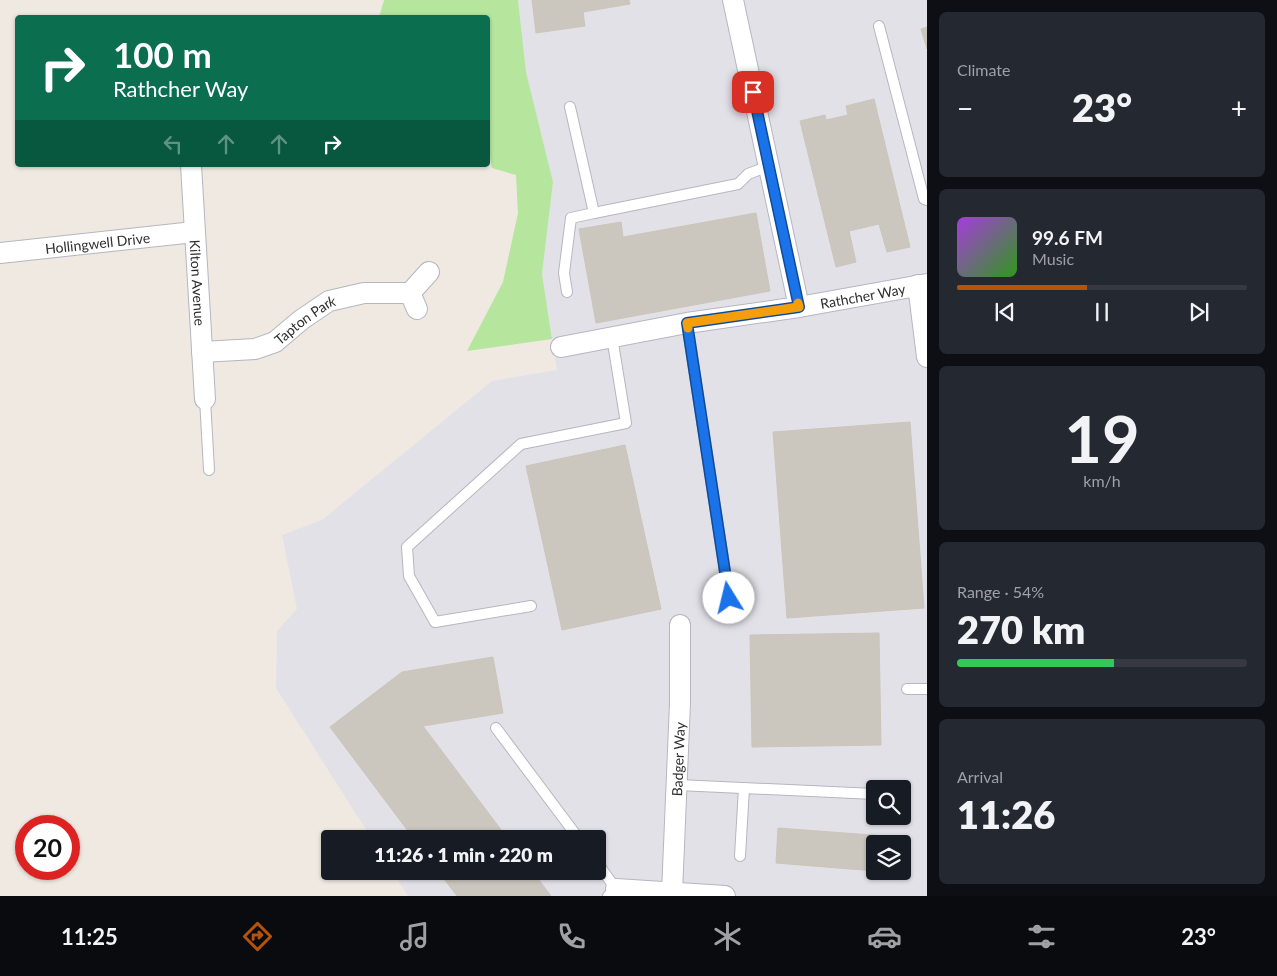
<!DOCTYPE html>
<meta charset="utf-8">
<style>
:root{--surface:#171b24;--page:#242831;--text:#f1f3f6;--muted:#9ea1a6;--line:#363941;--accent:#b45309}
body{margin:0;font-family:Lato,sans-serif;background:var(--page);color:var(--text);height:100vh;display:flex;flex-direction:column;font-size:19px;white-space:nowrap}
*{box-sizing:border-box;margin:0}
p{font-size:16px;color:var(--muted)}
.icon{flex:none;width:28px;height:28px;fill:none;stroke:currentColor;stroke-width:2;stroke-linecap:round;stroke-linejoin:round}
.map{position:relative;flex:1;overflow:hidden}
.sheet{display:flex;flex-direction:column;gap:12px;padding:12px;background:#0d0f14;width:350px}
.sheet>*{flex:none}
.banner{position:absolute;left:15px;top:15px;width:475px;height:152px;border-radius:5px;box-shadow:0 1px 4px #0004;background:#0b6e4f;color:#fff;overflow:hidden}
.fabs{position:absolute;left:866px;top:780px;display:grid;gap:10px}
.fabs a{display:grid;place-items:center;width:45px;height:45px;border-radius:5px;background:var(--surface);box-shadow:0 1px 4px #0004;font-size:25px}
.speed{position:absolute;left:15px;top:815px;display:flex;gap:10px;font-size:25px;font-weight:700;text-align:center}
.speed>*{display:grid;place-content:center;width:65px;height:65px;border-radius:50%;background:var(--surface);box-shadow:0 1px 4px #0004;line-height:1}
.speed .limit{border:8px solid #d22;background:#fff;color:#111}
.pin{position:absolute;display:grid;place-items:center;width:42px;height:42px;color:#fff;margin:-21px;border-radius:10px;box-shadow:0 2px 8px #0006}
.me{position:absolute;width:55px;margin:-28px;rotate:351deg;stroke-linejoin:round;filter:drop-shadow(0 0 4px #0008)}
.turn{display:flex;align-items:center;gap:18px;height:105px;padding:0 15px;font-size:22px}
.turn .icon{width:65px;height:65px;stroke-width:2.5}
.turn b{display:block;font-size:35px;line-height:42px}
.lanes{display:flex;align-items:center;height:48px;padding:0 15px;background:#0003;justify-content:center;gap:25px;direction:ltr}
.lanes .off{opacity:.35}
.big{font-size:38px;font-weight:800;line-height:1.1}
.sheet .tile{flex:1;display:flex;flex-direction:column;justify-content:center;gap:8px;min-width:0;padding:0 18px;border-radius:8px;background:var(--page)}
.sheet .dial{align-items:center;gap:0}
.dial b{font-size:65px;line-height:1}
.song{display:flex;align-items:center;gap:15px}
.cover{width:60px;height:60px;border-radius:8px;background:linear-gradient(135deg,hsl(280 70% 55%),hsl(110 70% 35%))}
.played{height:5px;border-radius:2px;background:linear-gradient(90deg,var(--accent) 45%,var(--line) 45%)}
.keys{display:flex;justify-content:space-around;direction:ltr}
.heat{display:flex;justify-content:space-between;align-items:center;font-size:28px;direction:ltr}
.charge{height:8px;border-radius:4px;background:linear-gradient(90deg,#34c759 54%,var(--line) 0)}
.trip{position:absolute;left:321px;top:830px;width:285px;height:50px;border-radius:5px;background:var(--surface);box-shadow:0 1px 4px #0004;font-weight:800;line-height:50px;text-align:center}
.tab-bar{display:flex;height:80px;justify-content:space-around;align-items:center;background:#090b0e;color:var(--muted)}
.tab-bar .icon{width:35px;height:35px}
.tab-bar .current{color:var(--accent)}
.tab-bar b{font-size:22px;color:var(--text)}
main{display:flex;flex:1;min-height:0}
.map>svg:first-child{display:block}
.industrial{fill:#e3e1e8;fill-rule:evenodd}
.green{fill:#b6e59e}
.building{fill:#cbc7bf;stroke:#cbc5ba}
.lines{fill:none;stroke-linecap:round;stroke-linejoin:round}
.lane-casing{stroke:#b4b7c1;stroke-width:12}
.street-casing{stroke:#b4b7c1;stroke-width:22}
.lane{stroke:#fff;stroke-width:10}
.street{stroke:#fff;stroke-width:20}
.route-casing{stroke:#114b97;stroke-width:12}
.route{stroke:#1a73e8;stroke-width:9}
.slow{stroke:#f59e0b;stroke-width:9}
.labels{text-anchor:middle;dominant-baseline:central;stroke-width:4;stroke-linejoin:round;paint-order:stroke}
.street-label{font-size:14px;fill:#2e2e2e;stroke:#fff}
</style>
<main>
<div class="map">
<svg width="927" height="896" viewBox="0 0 927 896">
<rect width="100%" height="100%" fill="#efe9e1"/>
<path class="industrial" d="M518,0H927V896H408L392,871H598V839H372L276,688L277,631L297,609L282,535L322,520L492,381L557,370L542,274L553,182L526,72ZM875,789H902V816H875ZM875,844H902V871H875Z"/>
<path class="green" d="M384,0H518L526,72L553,182L542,274L552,339L467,351L503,282L518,213L516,175L492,168L488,145V18L379,17Z"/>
<g class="building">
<path d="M532,0H629L630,4L583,12L585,26L536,33Z"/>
<path d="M927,27V49L921,29Z"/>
<path d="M874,99L910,247L887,252L879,224L849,231L856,262L836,267L800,121L825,115L826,120L848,115L846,106Z"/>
<path d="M756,213L770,291L596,323L579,229L621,222L623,237Z"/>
<path d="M910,422L924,608L787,618L773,432Z"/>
<path d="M625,445L661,609L562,630L526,466Z"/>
<path d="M879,633L881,745L752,747L750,635Z"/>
<path d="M493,657L503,713L423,726L508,839H414L330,727L402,672Z"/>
<path d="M778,828L898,837V844H875V871L776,863Z"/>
<path d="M438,871H532L551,896H457Z"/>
</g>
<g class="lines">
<g class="lane-casing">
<g id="lane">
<path d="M879,26L924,199L927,200"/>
<path d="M570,107L594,213L738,184L748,174L769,166"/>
<path d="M567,292L564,273L571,218L594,213"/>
<path d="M687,323L729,598"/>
<path d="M205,399L209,470"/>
<path d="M531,606L435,622L409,576L407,547L521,444L626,423L612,337"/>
<path d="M907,689H927"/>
<path d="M496,728L579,839"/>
<path d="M678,785L875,794"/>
<path d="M740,856L744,788"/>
<path d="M598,864L616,889L608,896"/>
</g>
</g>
<g class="street-casing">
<g id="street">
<path d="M733,0L799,307"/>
<path id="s1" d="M191,165L205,399"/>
<path id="s2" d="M0,253L194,232"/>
<path d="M918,285L927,357"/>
<path d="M417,309L410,293L429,272"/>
<path id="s3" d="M561,347L687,323L799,307L927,284"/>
<path id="s4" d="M202,352L255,349L275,342L301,320L329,301L364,293H410"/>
<path d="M616,889L725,896"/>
<path id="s5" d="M672,893L680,703V625"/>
</g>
</g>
<use href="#lane" class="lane"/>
<use href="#street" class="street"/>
</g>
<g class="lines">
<g class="route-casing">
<path id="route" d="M729,598L687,323L799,307L753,92"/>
</g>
<use href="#route" class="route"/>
<path class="slow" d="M688,328L687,323L799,307L798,303"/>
</g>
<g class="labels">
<g class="street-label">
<text stroke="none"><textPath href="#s2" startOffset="98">Hollingwell Drive</textPath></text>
<text stroke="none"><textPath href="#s1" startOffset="118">Kilton Avenue</textPath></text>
<text stroke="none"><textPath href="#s3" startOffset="306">Rathcher Way</textPath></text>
<text stroke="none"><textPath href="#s4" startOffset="112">Tapton Park</textPath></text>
<text stroke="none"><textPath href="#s5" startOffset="134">Badger Way</textPath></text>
</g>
</g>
</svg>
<div class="fabs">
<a><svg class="icon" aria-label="search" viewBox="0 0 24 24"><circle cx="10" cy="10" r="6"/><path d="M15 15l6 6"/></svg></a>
<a><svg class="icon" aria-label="layers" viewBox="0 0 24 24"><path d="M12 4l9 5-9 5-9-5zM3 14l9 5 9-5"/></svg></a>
</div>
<div class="speed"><div class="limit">20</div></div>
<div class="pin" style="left:753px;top:92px;background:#d93025"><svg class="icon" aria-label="arrive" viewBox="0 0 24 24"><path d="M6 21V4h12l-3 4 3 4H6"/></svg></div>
<svg class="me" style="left:729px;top:598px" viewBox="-20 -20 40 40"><circle r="19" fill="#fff"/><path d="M0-13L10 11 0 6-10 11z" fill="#1a73e8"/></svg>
<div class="trip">11:26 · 1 min · 220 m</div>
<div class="banner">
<div class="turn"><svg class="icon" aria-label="right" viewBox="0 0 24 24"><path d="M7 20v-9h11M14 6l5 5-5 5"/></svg><div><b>100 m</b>Rathcher Way</div></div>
<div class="lanes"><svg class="icon off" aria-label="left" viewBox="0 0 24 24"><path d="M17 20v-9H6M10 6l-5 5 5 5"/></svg><svg class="icon off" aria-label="ahead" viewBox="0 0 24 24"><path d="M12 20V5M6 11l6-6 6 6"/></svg><svg class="icon off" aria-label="ahead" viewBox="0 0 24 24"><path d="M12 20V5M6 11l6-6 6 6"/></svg><svg class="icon" aria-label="right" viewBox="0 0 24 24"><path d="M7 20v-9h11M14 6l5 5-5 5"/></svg></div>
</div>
</div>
<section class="sheet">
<div class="tile"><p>Climate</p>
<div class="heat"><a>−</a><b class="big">23°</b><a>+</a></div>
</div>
<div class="tile">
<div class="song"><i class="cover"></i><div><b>99.6 FM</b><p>Music</p></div></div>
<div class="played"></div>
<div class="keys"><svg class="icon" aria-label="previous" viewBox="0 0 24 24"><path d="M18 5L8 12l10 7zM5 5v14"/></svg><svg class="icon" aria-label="pause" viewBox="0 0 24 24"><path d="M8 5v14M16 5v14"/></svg><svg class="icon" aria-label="next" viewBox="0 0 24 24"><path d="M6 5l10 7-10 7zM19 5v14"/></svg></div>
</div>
<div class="tile dial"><b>19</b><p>km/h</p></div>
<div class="tile"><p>Range · 54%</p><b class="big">270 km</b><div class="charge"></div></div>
<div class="tile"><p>Arrival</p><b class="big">11:26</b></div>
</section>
</main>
<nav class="tab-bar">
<b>11:25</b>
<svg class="icon current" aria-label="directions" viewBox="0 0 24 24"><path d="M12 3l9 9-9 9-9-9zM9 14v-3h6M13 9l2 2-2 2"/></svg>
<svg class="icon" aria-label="music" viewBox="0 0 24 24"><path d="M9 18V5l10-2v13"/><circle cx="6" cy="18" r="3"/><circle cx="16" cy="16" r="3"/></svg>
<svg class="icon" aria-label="phone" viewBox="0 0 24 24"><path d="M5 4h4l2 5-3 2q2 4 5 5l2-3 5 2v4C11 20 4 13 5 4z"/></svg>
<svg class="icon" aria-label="climate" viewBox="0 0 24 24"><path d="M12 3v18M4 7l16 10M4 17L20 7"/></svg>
<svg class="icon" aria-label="car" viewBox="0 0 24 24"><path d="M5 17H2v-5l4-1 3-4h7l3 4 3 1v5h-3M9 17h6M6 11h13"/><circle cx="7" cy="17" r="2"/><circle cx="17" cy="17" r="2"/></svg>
<svg class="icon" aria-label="filters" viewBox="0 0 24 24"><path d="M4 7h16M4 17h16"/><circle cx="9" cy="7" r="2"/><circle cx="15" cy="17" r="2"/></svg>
<b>23°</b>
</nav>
